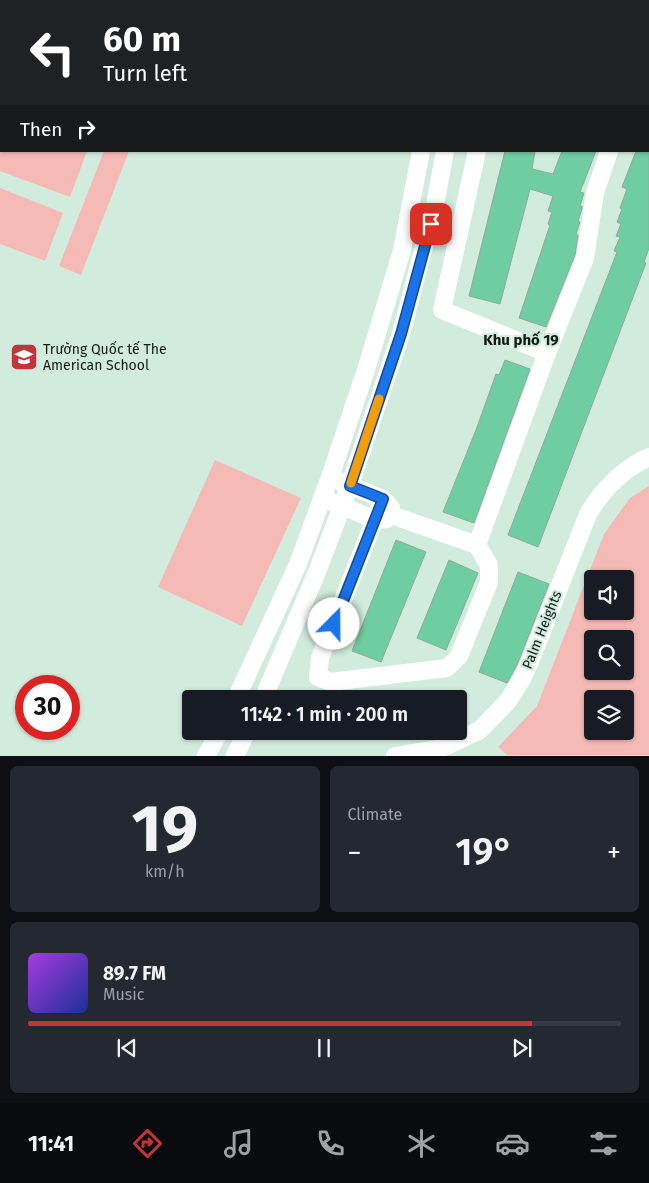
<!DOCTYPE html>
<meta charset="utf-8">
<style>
:root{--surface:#171b24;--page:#242831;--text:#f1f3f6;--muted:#9ea1a6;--line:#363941;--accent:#c3343b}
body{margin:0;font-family:"Fira Sans",sans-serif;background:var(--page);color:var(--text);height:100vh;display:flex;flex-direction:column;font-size:19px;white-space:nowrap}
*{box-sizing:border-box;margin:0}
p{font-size:16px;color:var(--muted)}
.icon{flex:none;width:28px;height:28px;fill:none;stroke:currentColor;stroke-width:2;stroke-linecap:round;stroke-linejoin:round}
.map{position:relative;height:756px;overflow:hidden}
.sheet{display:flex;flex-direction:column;gap:10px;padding:10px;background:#0d0f14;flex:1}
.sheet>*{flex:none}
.banner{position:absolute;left:0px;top:0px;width:650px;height:152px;box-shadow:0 1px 4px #0004;background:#202124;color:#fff;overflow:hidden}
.controls{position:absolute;left:584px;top:570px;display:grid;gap:10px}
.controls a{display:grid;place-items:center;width:50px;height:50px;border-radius:5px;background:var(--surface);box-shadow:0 1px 4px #0004;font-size:25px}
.speed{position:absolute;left:15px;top:675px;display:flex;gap:10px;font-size:25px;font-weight:700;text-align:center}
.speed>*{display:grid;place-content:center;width:65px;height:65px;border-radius:50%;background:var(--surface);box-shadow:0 1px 4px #0004;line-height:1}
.speed .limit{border:8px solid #d22;background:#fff;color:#111}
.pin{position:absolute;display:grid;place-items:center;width:42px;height:42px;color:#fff;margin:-21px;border-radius:10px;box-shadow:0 2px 8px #0006}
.me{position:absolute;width:55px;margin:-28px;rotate:22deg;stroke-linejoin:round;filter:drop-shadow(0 0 4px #0008)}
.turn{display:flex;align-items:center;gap:18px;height:105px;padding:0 20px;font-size:22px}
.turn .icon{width:65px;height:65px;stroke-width:2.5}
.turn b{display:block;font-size:35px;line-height:42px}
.then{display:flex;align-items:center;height:48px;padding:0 20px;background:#0003;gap:10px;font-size:19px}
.big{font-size:38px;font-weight:600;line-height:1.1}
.sheet .widget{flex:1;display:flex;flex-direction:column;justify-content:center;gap:8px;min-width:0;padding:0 18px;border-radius:8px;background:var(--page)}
.sheet .dial{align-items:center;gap:0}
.dial b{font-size:65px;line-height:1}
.song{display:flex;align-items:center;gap:15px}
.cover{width:60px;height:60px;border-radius:8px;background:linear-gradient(135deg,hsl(280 70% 55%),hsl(230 70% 35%))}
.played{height:5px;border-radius:2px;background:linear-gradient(90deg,var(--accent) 85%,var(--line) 85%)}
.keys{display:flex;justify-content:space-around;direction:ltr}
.heat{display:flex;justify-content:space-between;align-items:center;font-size:28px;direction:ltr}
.sheet .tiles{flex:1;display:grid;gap:10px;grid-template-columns:1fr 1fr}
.widget:last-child{grid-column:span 2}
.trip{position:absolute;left:182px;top:690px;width:285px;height:50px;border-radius:5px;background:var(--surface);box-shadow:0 1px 4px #0004;font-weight:600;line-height:50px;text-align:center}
.dock{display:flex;height:80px;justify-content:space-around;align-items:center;background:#090b0e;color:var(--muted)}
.dock .icon{width:35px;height:35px}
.dock .on{color:var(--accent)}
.dock b{font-size:22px;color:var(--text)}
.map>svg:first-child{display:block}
.green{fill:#f6bab6;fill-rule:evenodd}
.water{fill:#3ea076;stroke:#307859}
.building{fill:#6fcea1;stroke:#90a99b}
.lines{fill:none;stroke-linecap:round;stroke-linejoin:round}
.minor{stroke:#fff;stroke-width:18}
.route-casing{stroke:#114b97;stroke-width:12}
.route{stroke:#1a73e8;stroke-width:9}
.slow{stroke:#f59e0b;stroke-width:9}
.labels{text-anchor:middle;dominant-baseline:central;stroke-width:4;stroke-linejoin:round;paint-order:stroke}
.poi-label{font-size:14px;fill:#111b16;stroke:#d1ecdd;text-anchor:start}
.street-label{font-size:14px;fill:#111b16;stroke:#d1ecdd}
.neighbourhood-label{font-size:15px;font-weight:bold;fill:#111b16;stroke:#d1ecdd}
</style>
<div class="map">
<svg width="649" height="756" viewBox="0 0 649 756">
<rect width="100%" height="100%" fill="#d1ecdd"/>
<g class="green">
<path d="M0,84L1,151H87L70,197L0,171Z"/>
<path d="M104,151H129L81,275L59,266Z"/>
<path d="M0,188L63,213L45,261L0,244Z"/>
<path d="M215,460L301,498L242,626L158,587Z"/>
<path d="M649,486V755H507L498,747L537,706L604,534L630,498ZM592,579H625V611H592ZM592,639H625V671H592ZM592,699H625V731H592Z"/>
</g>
<path class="water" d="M0,0H32L1,1V55Z"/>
<g class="building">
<path d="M505,151H535L532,169L553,174L562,151H596L580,192L584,193L580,206H582V209L578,221L580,222L576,234L578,235L575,255L546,327L519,318L550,225L548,224L552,212L548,211L553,196L530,189L500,304L469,296Z"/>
<path d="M636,151H649V248L644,262L646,263L538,547L508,535L617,252L614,251L620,237L616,236L621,224L617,222L622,209L620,208L627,189L622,187Z"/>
<path d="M505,360L530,369L474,523L443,512L476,430L496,374L499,375Z"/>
<path d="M396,540L426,552L381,662L352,651Z"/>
<path d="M449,560L478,573L446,650L417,638Z"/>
<path d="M518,572L549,584L517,665L507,683L479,672Z"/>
</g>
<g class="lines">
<g class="minor">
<path d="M586,0L589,1"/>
<path d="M445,1V0"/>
<path d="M468,1V0"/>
<path d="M498,1L499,0"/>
<path d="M649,47V46"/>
<path d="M477,151L442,310L547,353"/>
<path d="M339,481L383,499L391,508"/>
<path d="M383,499L320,658L318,677L331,682L447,668L459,656L489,582V565L477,545L400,518"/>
<path d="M332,502L376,520L387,519"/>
<path d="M477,545L547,353L585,258L595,193L609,151"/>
<path d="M236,699L298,564L330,477L366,370L402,250L421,151"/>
<path d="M263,699L317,572L350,485L401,334L435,205L445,151"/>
<path d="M206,756L220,731"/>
<path d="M235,756L247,731"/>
<path d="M395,756L442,748L480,730L508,701L522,679L529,664L588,514C603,489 623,469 649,457"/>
</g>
</g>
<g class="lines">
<g class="route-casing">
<path id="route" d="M334,624L383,499L350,486L401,334L431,224"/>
</g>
<use href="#route" class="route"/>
<path class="slow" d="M351,483L379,399"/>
</g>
<defs>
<g id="school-square" transform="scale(1.4375)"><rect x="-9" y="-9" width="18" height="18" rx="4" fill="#c3343b" stroke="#d1ecdd"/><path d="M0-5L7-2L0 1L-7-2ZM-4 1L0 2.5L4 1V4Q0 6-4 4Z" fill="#fff"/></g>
</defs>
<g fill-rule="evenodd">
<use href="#school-square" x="24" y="357"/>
</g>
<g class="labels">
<g class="poi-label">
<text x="43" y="349">Trường Quốc tế The<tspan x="43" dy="16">American School</tspan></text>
</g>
<g class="street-label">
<text transform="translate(542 630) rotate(-68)">Palm Heights</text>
</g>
<g class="neighbourhood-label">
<text x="521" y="340">Khu phố 19</text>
</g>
</g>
</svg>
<div class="controls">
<a><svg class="icon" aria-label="sound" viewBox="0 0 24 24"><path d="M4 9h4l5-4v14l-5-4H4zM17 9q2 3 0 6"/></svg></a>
<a><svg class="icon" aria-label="search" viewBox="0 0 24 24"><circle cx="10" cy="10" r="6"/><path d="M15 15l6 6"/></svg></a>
<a><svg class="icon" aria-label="layers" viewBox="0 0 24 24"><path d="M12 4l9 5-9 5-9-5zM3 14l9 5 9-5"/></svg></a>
</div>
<div class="speed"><div class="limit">30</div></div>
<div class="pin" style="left:431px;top:224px;background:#d93025"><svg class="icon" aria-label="arrive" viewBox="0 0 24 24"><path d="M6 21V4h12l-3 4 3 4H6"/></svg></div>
<svg class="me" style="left:334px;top:624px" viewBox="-20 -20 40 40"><circle r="19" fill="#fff"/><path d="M0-13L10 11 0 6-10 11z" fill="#1a73e8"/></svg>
<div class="trip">11:42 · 1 min · 200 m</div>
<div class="banner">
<div class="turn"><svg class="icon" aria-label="left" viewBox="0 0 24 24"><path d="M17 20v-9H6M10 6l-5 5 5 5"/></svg><div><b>60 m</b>Turn left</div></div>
<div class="then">Then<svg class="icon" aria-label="right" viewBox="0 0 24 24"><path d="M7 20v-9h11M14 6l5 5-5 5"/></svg></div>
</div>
</div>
<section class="sheet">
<div class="tiles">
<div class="widget dial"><b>19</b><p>km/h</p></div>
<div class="widget"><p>Climate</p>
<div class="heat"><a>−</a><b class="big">19°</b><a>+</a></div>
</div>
<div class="widget">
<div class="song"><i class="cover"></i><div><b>89.7 FM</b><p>Music</p></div></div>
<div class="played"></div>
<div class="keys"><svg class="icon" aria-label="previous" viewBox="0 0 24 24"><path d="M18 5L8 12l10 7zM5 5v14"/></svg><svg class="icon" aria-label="pause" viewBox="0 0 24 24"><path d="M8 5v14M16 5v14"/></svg><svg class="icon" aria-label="next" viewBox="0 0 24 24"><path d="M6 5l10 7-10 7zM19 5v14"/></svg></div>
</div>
</div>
</section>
<nav class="dock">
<b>11:41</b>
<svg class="icon on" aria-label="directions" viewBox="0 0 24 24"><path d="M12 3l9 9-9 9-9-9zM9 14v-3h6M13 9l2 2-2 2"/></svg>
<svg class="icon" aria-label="music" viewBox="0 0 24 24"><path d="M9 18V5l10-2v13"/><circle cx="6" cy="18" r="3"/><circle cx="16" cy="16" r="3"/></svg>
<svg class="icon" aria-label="phone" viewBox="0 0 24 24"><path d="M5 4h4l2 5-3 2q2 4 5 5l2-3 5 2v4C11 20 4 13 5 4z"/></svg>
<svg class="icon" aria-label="climate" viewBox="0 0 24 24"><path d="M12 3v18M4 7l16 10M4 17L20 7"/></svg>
<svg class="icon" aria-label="car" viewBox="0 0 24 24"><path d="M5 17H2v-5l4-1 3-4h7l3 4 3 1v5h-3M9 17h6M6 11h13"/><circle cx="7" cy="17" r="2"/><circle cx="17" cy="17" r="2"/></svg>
<svg class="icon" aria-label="filters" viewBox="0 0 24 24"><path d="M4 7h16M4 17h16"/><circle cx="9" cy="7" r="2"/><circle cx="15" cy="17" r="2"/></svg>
</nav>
